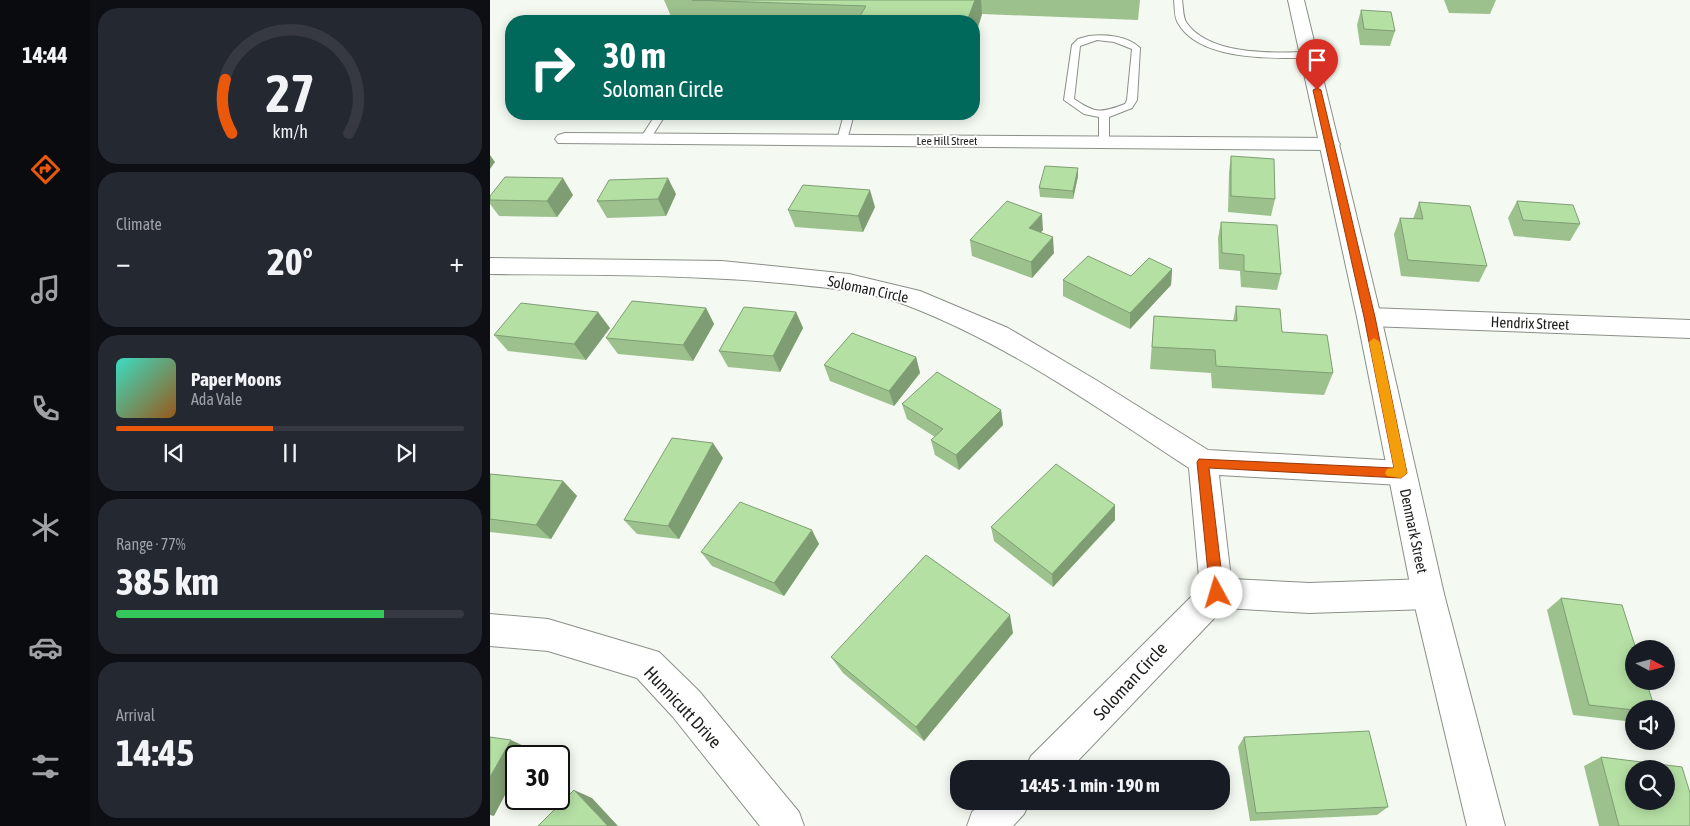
<!DOCTYPE html>
<meta charset="utf-8">
<style>
:root{--surface:#171b24;--page:#242831;--text:#f1f3f6;--muted:#9ea1a6;--line:#363941;--accent:#ea580c}
body{margin:0;font-family:"Asap Condensed",sans-serif;background:var(--page);color:var(--text);height:100vh;display:flex;flex-direction:column;font-size:19px;white-space:nowrap}
*{box-sizing:border-box;margin:0}
p{font-size:16px;color:var(--muted)}
.icon{flex:none;width:28px;height:28px;fill:none;stroke:currentColor;stroke-width:2;stroke-linecap:round;stroke-linejoin:round}
.map{position:relative;flex:1;overflow:hidden}
.drawer{display:flex;flex-direction:column;gap:8px;padding:8px;background:#0d0f14;width:400px}
.drawer>*{flex:none}
.top-card{position:absolute;left:15px;top:15px;width:475px;height:105px;border-radius:20px;box-shadow:0 2px 12px #0003;background:#00695c;color:#fff;overflow:hidden}
.needle{width:32px;rotate:97deg}
.fabs{position:absolute;left:1135px;top:640px;display:grid;gap:10px}
.fabs a{display:grid;place-items:center;width:50px;height:50px;border-radius:50%;background:var(--surface);box-shadow:0 2px 12px #0003;font-size:25px}
.speed{position:absolute;left:15px;top:745px;display:flex;gap:10px;font-size:25px;font-weight:700;text-align:center}
.speed>*{display:grid;place-content:center;width:65px;height:65px;border-radius:50%;background:var(--surface);box-shadow:0 2px 12px #0003;line-height:1}
.speed .limit{border:2px solid #111;border-radius:8px;background:#fff;color:#111}
.pin{position:absolute;display:grid;place-items:center;width:42px;height:42px;color:#fff;margin:-51px -21px;border-radius:50% 50% 50% 0;rotate:-45deg;box-shadow:0 0 5px #0007}
.pin .icon{rotate:45deg}
.me{position:absolute;width:55px;margin:-28px;rotate:354deg;stroke-linejoin:round;filter:drop-shadow(0 0 4px #0008)}
.turn{display:flex;align-items:center;gap:18px;height:105px;padding:0 15px;font-size:22px}
.turn .icon{width:65px;height:65px;stroke-width:2.5}
.turn b{display:block;font-size:35px;line-height:42px}
.big{font-size:38px;font-weight:700;line-height:1.1}
.drawer .tile{flex:1;display:flex;flex-direction:column;justify-content:center;gap:8px;min-width:0;padding:0 18px;border-radius:20px;background:var(--page)}
.drawer .dial{align-items:center;gap:0}
.dial svg{height:130px;overflow:visible;fill:none;stroke:var(--line);stroke-width:7;stroke-linecap:round;text-anchor:middle}
.dial text{fill:var(--text);stroke:none}
.song{display:flex;align-items:center;gap:15px}
.cover{width:60px;height:60px;border-radius:8px;background:linear-gradient(135deg,hsl(170 70% 55%),hsl(30 70% 35%))}
.played{height:5px;border-radius:2px;background:linear-gradient(90deg,var(--accent) 45%,var(--line) 45%)}
.keys{display:flex;justify-content:space-around;direction:ltr}
.heat{display:flex;justify-content:space-between;align-items:center;font-size:28px;direction:ltr}
.charge{height:8px;border-radius:4px;background:linear-gradient(90deg,#34c759 77%,var(--line) 0)}
.trip{position:absolute;left:460px;top:760px;width:280px;height:50px;border-radius:20px;background:var(--surface);box-shadow:0 2px 12px #0003;font-weight:700;line-height:50px;text-align:center}
main{display:flex;flex:1;min-height:0}
.dock{display:flex;flex-direction:column;width:90px;justify-content:space-around;align-items:center;background:#090b0e;color:var(--muted)}
.dock .icon{width:35px;height:35px}
.dock .current{color:var(--accent)}
.dock b{font-size:22px;color:var(--text)}
.map>svg:first-child{display:block}
.lines{fill:none;stroke-linecap:round;stroke-linejoin:round}
.lane-casing{stroke:#8a9088;stroke-width:2}
.street-casing{stroke:#8a9088;stroke-width:2}
.secondary-casing{stroke:#8a9088;stroke-width:2}
.lane{fill:#fff;fill-rule:evenodd}
.street{fill:#fff;fill-rule:evenodd}
.secondary{fill:#fff;fill-rule:evenodd}
.wall{fill:#9cc18d}
.shaded-wall{fill:#7f9d73}
.building{fill:#b5e0a4;stroke:#7f9d73;fill-rule:evenodd}
.route{fill:#ea580c;stroke:#983908}
.slow{fill:#f59e0b}
.labels{text-anchor:middle;dominant-baseline:central;stroke-width:4;stroke-linejoin:round;paint-order:stroke}
.far-street-label{font-size:12px;fill:#1e201d;stroke:#fff}
.street-label{font-size:15px;fill:#1e201d;stroke:#fff}
.near-street-label{font-size:18px;fill:#1e201d;stroke:#fff}
</style>
<main>
<nav class="dock">
<b>14:44</b>
<svg class="icon current" aria-label="directions" viewBox="0 0 24 24"><path d="M12 3l9 9-9 9-9-9zM9 14v-3h6M13 9l2 2-2 2"/></svg>
<svg class="icon" aria-label="music" viewBox="0 0 24 24"><path d="M9 18V5l10-2v13"/><circle cx="6" cy="18" r="3"/><circle cx="16" cy="16" r="3"/></svg>
<svg class="icon" aria-label="phone" viewBox="0 0 24 24"><path d="M5 4h4l2 5-3 2q2 4 5 5l2-3 5 2v4C11 20 4 13 5 4z"/></svg>
<svg class="icon" aria-label="climate" viewBox="0 0 24 24"><path d="M12 3v18M4 7l16 10M4 17L20 7"/></svg>
<svg class="icon" aria-label="car" viewBox="0 0 24 24"><path d="M5 17H2v-5l4-1 3-4h7l3 4 3 1v5h-3M9 17h6M6 11h13"/><circle cx="7" cy="17" r="2"/><circle cx="17" cy="17" r="2"/></svg>
<svg class="icon" aria-label="filters" viewBox="0 0 24 24"><path d="M4 7h16M4 17h16"/><circle cx="9" cy="7" r="2"/><circle cx="15" cy="17" r="2"/></svg>
</nav>
<section class="drawer">
<div class="tile dial"><svg viewBox="0 0 100 80">
<path d="M14 69A42 42 0 1 1 86 69"/>
<path d="M14 69A42 42 0 0 1 10 36" stroke="#ea580c"/>
<text x="50" y="56" font-size="32" font-weight="700">27</text>
<text x="50" y="72" font-size="11">km/h</text>
</svg></div>
<div class="tile"><p>Climate</p>
<div class="heat"><a>−</a><b class="big">20°</b><a>+</a></div>
</div>
<div class="tile">
<div class="song"><i class="cover"></i><div><b>Paper Moons</b><p>Ada Vale</p></div></div>
<div class="played"></div>
<div class="keys"><svg class="icon" aria-label="previous" viewBox="0 0 24 24"><path d="M18 5L8 12l10 7zM5 5v14"/></svg><svg class="icon" aria-label="pause" viewBox="0 0 24 24"><path d="M8 5v14M16 5v14"/></svg><svg class="icon" aria-label="next" viewBox="0 0 24 24"><path d="M6 5l10 7-10 7zM19 5v14"/></svg></div>
</div>
<div class="tile"><p>Range · 77%</p><b class="big">385 km</b><div class="charge"></div></div>
<div class="tile"><p>Arrival</p><b class="big">14:45</b></div>
</section>
<div class="map">
<svg width="1200" height="826" viewBox="0 0 1200 826">
<rect width="100%" height="100%" fill="#f4faf1"/>
<g class="lines">
<g class="lane-casing">
<g id="lane">
<path d="M684,0H692C693,6 693,17 696,22C719,56 783,53 819,52L823,55L819,58C782,58 709,61 688,23C684,17 685,7 684,0Z"/>
<path d="M599,36C615,34 638,36 650,48L647,100L642,108L619,117V141L614,144L609,141V117L594,114L574,100L582,45L588,39ZM607,40L624,42L642,49L637,100L635,104C611,113 606,114 584,99L590,46Z"/>
<path d="M166,114H176L159,141H151L150,139Z"/>
<path d="M354,114H364L357,140L352,143L347,140Z"/>
</g>
</g>
<g class="street-casing">
<g id="street">
<path d="M75,133L840,138L847,140L850,144L847,148L840,150L68,143L65,139L68,135Z"/>
<path d="M0,258L232,261L359,274L430,291L518,328L606,380L718,450L911,461L921,464L926,473L921,482L911,485L729,475L741,579L819,583L938,579L949,583L954,594L949,605L938,609L819,613L734,608L580,769H535L541,756L710,588L699,468C608,408 518,344 416,305C380,291 339,288 301,284C201,274 101,275 0,274Z"/>
<path d="M879,308L1200,320V338L879,326L870,323L867,317L870,311Z"/>
<path d="M0,614L58,619L169,652L209,691L309,812L314,826H270L183,717L147,678L58,651L0,646Z"/>
<path d="M494,801H540L534,814L523,826H477L482,812Z"/>
</g>
</g>
<g class="secondary-casing">
<path id="secondary" d="M798,0H814L891,317L954,594L1015,826H977L922,594L867,317Z"/>
</g>
<use href="#lane" class="lane"/>
<use href="#street" class="street"/>
<use href="#secondary" class="secondary"/>
</g>
<g class="wall">
<path d="M174,0H650L648,20L492,14L484,40V21H183Z"/>
<path d="M954,0H1006L1000,14L959,13Z"/>
<path d="M871,10L905,31L900,46L870,45L867,25Z"/>
<path d="M741,156L785,199L781,216L738,212L739,172Z"/>
<path d="M588,176L583,199L550,197L549,188Z"/>
<path d="M186,194L176,216L117,218L107,201Z"/>
<path d="M83,195L67,217L9,216L0,204V196Z"/>
<path d="M1027,201L1090,224L1080,241L1024,236L1018,218Z"/>
<path d="M929,202L997,266L989,282L911,276L904,234L910,218L923,219Z"/>
<path d="M385,207L373,232L305,227L298,210Z"/>
<path d="M731,222L791,274L787,290L751,287L750,271L729,269L728,238Z"/>
<path d="M553,230L551,232L564,253L542,278L482,256L480,240Z"/>
<path d="M682,269L681,285L640,329L573,296V280L641,276Z"/>
<path d="M746,306L792,332L843,373L834,395L722,388L721,373L660,369L664,316L743,321Z"/>
<path d="M216,308L224,324L203,361L128,354L116,338Z"/>
<path d="M306,312L313,328L290,372L238,367L229,351Z"/>
<path d="M120,328L96,360L18,351L4,335Z"/>
<path d="M426,357L430,373L404,406L340,381L334,365Z"/>
<path d="M412,404L511,410L513,425L469,470L445,455L441,440L445,437L417,419Z"/>
<path d="M233,458L189,539L147,534L134,520Z"/>
<path d="M0,474L73,481L87,496L61,539L0,532Z"/>
<path d="M625,520L563,587L504,541L501,527Z"/>
<path d="M329,544L294,596L222,566L211,552Z"/>
<path d="M1071,598L1144,709V722L1083,715L1057,610Z"/>
<path d="M523,633L434,741L353,673L341,657Z"/>
<path d="M754,737L898,807L887,815L760,821L748,747Z"/>
<path d="M1111,757L1200,826H1109L1094,766Z"/>
</g>
<g class="shaded-wall">
<path d="M485,0H491L492,14L484,40V21H477Z"/>
<path d="M0,155L5,162L0,169Z"/>
<path d="M588,168V176L583,199V191Z"/>
<path d="M73,178L83,195L67,217L57,201Z"/>
<path d="M178,178L186,194L176,216L168,199Z"/>
<path d="M380,190L385,207L373,232L368,216Z"/>
<path d="M552,214L553,230L540,244L539,228Z"/>
<path d="M563,237L564,253L542,278L541,262Z"/>
<path d="M682,269L681,285L640,329V313Z"/>
<path d="M216,308L224,324L203,361L193,345Z"/>
<path d="M108,312L120,328L96,360L84,344Z"/>
<path d="M306,312L313,328L290,372L283,356Z"/>
<path d="M426,357L430,373L404,406L399,391Z"/>
<path d="M511,410L513,425L469,470L466,455Z"/>
<path d="M223,443L233,458L189,539L178,526Z"/>
<path d="M73,481L87,496L61,539L46,525Z"/>
<path d="M625,505V520L563,587L562,574Z"/>
<path d="M322,530L329,544L294,596L284,583Z"/>
<path d="M520,615L523,633L434,741L426,727Z"/>
<path d="M21,740L40,749L36,756H26V774L4,816L0,815V777Z"/>
<path d="M84,790L102,798L128,826H118Z"/>
</g>
<g class="building">
<path d="M202,0H485L477,21H367L376,6Z"/>
<path d="M871,10L901,12L905,31L874,29Z"/>
<path d="M741,156L784,159L785,199L741,196Z"/>
<path d="M555,166L588,168L583,191L549,188Z"/>
<path d="M15,177L73,178L57,201L0,200V196Z"/>
<path d="M178,178L168,199L107,201L119,180Z"/>
<path d="M313,185L380,190L368,216L298,210Z"/>
<path d="M517,201L552,214L539,228L563,237L541,262L480,240Z"/>
<path d="M1027,201L1083,205L1090,224L1033,220Z"/>
<path d="M929,202L980,206L997,266L918,260L910,218L933,219Z"/>
<path d="M731,222L787,225L791,274L754,271V255L732,253Z"/>
<path d="M598,256L641,276L659,258L682,269L640,313L573,280Z"/>
<path d="M142,301L216,308L193,345L116,338Z"/>
<path d="M31,303L108,312L84,344L4,335Z"/>
<path d="M746,306L790,309L792,332L837,335L843,373L726,366L725,350L662,347L664,316L747,321Z"/>
<path d="M254,307L306,312L283,356L229,351Z"/>
<path d="M362,333L426,357L399,391L334,365Z"/>
<path d="M447,372L511,410L466,455L441,440L453,429L412,404Z"/>
<path d="M182,438L223,443L178,526L134,520Z"/>
<path d="M566,464L625,505L562,574L501,527Z"/>
<path d="M0,474L73,481L46,525L0,519Z"/>
<path d="M250,502L322,530L284,583L211,552Z"/>
<path d="M436,555L520,615L426,727L341,657Z"/>
<path d="M1071,598L1132,605L1146,649H1144V681H1156L1165,709H1144V710L1099,705Z"/>
<path d="M879,731L898,807L766,813L754,737Z"/>
<path d="M0,737L21,740L0,777Z"/>
<path d="M1111,757L1192,767L1200,793V826H1129ZM1144,769H1176V801H1144Z"/>
<path d="M84,790L118,826H48Z"/>
</g>
<path class="route" d="M827,88L831,90L885,317L917,473L911,478L719,468L734,593L732,597L727,599L722,597L720,593L707,462L709,459L904,468L874,317L823,90Z"/>
<path class="slow" d="M884,338L890,342L917,473L911,478L897,476L895,473L897,469L904,468L879,342Z"/>
<g class="labels">
<g class="far-street-label">
<text x="457" y="141">Lee Hill Street</text>
</g>
<g class="street-label">
<text transform="translate(378 289) rotate(12)">Soloman Circle</text>
<text transform="translate(1040 323) rotate(2)">Hendrix Street</text>
<text transform="translate(924 531) rotate(78)">Denmark Street</text>
</g>
<g class="near-street-label">
<text transform="translate(640 681) rotate(-47)">Soloman Circle</text>
<text transform="translate(193 707) rotate(47)">Hunnicutt Drive</text>
</g>
</g>
</svg>
<div class="fabs">
<a><svg class="needle" viewBox="-14 -14 28 28"><path d="M0-13l5 13h-10z" fill="#e53935"/><path d="M0 13l5-13h-10z" fill="#9ea1a6"/></svg></a>
<a><svg class="icon" aria-label="sound" viewBox="0 0 24 24"><path d="M4 9h4l5-4v14l-5-4H4zM17 9q2 3 0 6"/></svg></a>
<a><svg class="icon" aria-label="search" viewBox="0 0 24 24"><circle cx="10" cy="10" r="6"/><path d="M15 15l6 6"/></svg></a>
</div>
<div class="speed"><div class="limit">30</div></div>
<div class="pin" style="left:827px;top:90px;background:#d93025"><svg class="icon" aria-label="arrive" viewBox="0 0 24 24"><path d="M6 21V4h12l-3 4 3 4H6"/></svg></div>
<svg class="me" style="left:727px;top:593px" viewBox="-20 -20 40 40"><circle r="19" fill="#fff"/><path d="M0-13L10 11 0 6-10 11z" fill="#ea580c"/></svg>
<div class="trip">14:45 · 1 min · 190 m</div>
<div class="top-card">
<div class="turn"><svg class="icon" aria-label="right" viewBox="0 0 24 24"><path d="M7 20v-9h11M14 6l5 5-5 5"/></svg><div><b>30 m</b>Soloman Circle</div></div>
</div>
</div>
</main>
